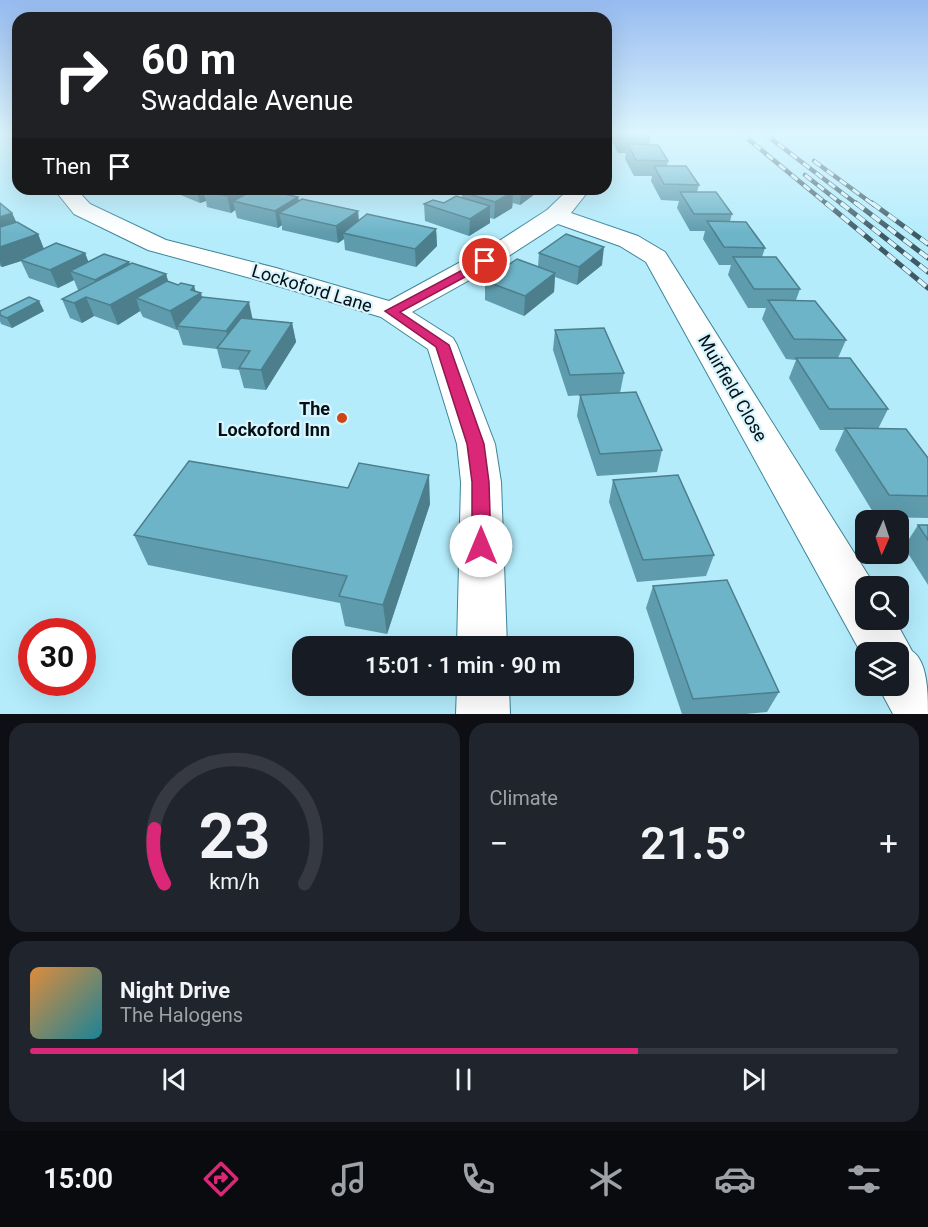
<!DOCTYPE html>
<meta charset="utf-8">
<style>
:root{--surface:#171b24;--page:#20242c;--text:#f1f3f6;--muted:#9ea1a6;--line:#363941;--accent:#db2777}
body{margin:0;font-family:Roboto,sans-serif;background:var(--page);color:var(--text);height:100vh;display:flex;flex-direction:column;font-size:22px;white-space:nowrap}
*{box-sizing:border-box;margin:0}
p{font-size:20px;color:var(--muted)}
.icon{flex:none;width:33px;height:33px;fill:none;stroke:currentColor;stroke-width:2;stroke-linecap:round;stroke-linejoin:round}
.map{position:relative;height:714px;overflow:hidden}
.panel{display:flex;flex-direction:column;gap:9px;padding:9px;background:#0d0f14;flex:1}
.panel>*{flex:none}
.banner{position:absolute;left:12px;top:12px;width:600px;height:183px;border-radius:18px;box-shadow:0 6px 24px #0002;background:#202124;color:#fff;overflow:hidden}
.needle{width:39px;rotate:183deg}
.controls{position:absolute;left:855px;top:510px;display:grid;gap:12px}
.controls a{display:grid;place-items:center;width:54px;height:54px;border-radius:12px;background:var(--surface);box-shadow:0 6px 24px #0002;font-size:30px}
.speed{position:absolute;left:18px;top:618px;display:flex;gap:12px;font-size:30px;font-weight:700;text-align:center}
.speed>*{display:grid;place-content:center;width:78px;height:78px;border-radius:50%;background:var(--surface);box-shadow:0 6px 24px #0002;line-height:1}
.speed .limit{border:9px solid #d22;background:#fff;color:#111}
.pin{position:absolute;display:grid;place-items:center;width:51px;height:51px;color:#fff;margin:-26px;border:3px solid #fff;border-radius:50%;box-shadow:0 2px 6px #0007}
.me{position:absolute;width:66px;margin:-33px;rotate:0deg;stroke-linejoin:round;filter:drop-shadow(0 0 4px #0008)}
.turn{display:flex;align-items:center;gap:21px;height:126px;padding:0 30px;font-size:27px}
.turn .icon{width:78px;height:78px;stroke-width:2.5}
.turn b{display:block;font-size:42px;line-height:51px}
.then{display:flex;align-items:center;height:57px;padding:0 30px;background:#0003;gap:12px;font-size:22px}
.big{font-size:45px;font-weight:600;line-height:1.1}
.panel .card{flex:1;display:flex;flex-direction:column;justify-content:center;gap:9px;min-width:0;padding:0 21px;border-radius:18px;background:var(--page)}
.panel .dial{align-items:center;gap:0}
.dial svg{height:156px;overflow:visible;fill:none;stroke:var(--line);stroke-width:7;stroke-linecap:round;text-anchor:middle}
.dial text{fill:var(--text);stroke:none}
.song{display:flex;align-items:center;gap:18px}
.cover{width:72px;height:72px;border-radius:9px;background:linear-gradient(135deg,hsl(30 70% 55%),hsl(190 70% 35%))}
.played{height:6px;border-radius:3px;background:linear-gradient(90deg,var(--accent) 70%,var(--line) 70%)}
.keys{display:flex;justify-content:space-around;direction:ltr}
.heat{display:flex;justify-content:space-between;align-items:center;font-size:33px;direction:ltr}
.panel .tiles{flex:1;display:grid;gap:9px;grid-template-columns:1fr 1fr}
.card:last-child{grid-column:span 2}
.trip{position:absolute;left:292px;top:636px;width:342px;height:60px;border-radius:18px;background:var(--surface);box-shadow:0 6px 24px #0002;font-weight:600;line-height:60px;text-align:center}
.menu{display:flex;height:96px;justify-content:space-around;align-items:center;background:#090b0e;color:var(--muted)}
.menu .icon{width:42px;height:42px}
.menu .on{color:var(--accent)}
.menu b{font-size:27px;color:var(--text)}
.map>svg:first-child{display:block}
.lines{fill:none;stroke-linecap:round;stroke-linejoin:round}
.street-casing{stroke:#3e8598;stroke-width:2}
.street{fill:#fff;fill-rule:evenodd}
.rail-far1-casing{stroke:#3e5b65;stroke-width:4.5}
.rail-casing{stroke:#3e5b65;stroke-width:5}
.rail-far1{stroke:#d9f4fc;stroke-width:3;stroke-dasharray:8;stroke-linecap:butt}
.rail{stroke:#d9f4fc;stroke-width:4;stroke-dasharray:10;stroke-linecap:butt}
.wall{fill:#5e9bac}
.shaded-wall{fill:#4c7e8c}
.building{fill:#6db4c8;stroke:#4c7e8c;stroke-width:1.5}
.route{fill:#db2777;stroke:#8e194d;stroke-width:1.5}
.poi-dot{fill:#cd4514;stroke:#d9f4fc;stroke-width:2}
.labels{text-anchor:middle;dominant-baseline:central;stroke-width:4.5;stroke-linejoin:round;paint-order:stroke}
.street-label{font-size:18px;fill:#001016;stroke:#d9f4fc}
.poi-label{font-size:18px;font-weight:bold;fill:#001016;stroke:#d9f4fc;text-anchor:end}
</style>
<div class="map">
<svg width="928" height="714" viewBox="0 0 928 714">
<rect width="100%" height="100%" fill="#b4ecfc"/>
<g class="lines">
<g class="street-casing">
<g id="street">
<path d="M54,189H76L90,204L166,240L276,268L389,301L499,241L547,210L569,189H590L571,213L638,236L665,252L875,586H866V620H895L912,651C928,661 928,695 928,714H893L878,686H898V652H866V662L646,262L620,246L558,224L484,272L412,312L453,338L457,345L495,444L501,482L507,646H457L461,482L457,444L428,349L381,317L258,280L148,250L74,214Z"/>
<path d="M457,686H509L510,714H456Z"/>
</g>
</g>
<use href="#street" class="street"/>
<g class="rail-far1-casing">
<g id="rail-far1">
<path d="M742,134L828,205"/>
<path d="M765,134L858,205"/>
<path d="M814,161L874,205"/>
<path d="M805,175L843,205"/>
</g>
</g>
<g class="rail-casing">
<g id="rail">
<path d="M826,203L928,288"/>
<path d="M841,203L928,272"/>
<path d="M856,203L928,258"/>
<path d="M872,203L928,244"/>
</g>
</g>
<use href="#rail-far1" class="rail-far1"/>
<use href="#rail" class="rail"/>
</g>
<g class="wall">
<path d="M606,134H647L650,139L649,145L668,161L667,166L699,185L697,192L732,214L730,221L765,248L762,257L800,289L796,300L846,340L838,358L888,409L878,429L928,458V518L876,517L835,450L844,430H820L789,378L796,360L786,359L762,319L766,308H748L728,275L731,265H719L703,239L705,231H690L677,208L679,201L661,200L651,181L652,176H634L625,159L626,153H618L611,139L612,134Z"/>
<path d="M166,189H261L298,197L299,201L358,211L359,221L436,229L437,246L416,267L345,250L344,239L338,243L282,230V225L278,228L237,218L235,210L231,213L207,207L206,201L200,203Z"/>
<path d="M469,189H535V194L520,205L513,203L512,208L494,219L490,218V223L469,236L425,221L424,204L444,203L462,198V192Z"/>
<path d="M0,203L12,213L16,222L38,234L44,249L85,253L88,262L130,265L166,274L168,281L196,291L202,297L253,319L292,323L296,342L266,390L244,388L239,370L222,368L217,349L183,345L178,330H177L143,317L140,311L118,325L94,316L82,323L70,318L62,299L79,290H78L74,280L58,288L29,278L21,261L2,267L0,266Z"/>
<path d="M539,253L602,265L577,285L555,277L554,292L524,316L485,300V281L538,267Z"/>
<path d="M0,311H44L12,328L1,324L0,321Z"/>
<path d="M555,330L624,373L620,393L662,450L657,472L597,476L577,416L580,395L600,394L568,396L553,350Z"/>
<path d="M613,480L714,555L706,576L637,582L609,502Z"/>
<path d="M430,504L387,634L345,626L340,603L148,565L134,535Z"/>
<path d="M918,525H928V585L904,547Z"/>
<path d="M653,586L779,692L767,712L746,714H682L646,608Z"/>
</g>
<g class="shaded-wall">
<path d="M196,189H225L203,191L206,201L200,203Z"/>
<path d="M239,189H260L233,201L235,210L231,213L227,196Z"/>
<path d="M521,189H535V194L520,205Z"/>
<path d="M513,192L512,208L494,219L495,202Z"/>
<path d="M298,197L301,214L279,213L282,225L278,228L275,211Z"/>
<path d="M490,206V223L469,236L470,219Z"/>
<path d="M358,211L359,228L343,233L344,239L338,243L336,226Z"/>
<path d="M12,213L20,230L38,234L45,252L20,260L21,261L2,267L0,262V217Z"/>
<path d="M436,229L437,246L416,267L415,249Z"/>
<path d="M604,247L602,265L577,285L579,267Z"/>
<path d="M85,253L92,271H70L74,280L58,288L50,270Z"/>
<path d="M129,262L135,280L102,298L95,280Z"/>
<path d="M555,273L554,292L524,316L525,296Z"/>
<path d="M166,274L171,292L136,298L140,311L118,325L110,305Z"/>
<path d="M194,286L197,295L201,293L206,312L177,326L178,330H177L170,311Z"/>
<path d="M86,297L94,316L82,323L74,303Z"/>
<path d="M39,301L44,311L12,328L7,318Z"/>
<path d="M249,302L253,321L231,350L226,331Z"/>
<path d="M292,323L296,342L266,390L261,370Z"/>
<path d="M429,475L430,504L387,634L383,605Z"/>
</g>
<g class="building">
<path d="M618,134H647L650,139H620Z"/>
<path d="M628,144L658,145L668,161L636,160Z"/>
<path d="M654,166H686L699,185L664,184Z"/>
<path d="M207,189H239L227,196L203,191Z"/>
<path d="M256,189H262L298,197L275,211L233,201Z"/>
<path d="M469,189H502L513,192L495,202L462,192Z"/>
<path d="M680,192H716L732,214H694Z"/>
<path d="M456,196L490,206L470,219L424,204L433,200L444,203Z"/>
<path d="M302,199L358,211L336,226L279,213Z"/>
<path d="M0,203L12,213L0,217Z"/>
<path d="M367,214L436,229L415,249L343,233Z"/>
<path d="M707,221L746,222L765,248L724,247Z"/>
<path d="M17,222L38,234L0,247V227Z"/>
<path d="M566,234L604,247L579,267L539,253Z"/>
<path d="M56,243L85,253L50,270L20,260Z"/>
<path d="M104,254L129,262L95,280L70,271Z"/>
<path d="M733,257H776L800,289H754Z"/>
<path d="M517,259L555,273L525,296L485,281Z"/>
<path d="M132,263L166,274L110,305L86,297L74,303L62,299Z"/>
<path d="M167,281L178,285L181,283L194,286L191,290L201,293L170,311L136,298Z"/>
<path d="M29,297L39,301L7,318L0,315V311Z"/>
<path d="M202,297L249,302L226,331L177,326Z"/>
<path d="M768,300L815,301L846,340L794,339Z"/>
<path d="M241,318L292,323L261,370L239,368L250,351L217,348Z"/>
<path d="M604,328L624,373L570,375L555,330Z"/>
<path d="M796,358H850L888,409H829Z"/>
<path d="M636,392L662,450L600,454L580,395Z"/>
<path d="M845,428L906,429L928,458V496L889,495Z"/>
<path d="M189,461L348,488L359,463L429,475L383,605L339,596L347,576L134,535Z"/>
<path d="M678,475L714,555L643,560L613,480Z"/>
<path d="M918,525H928V540Z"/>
<path d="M727,580L779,692L693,699L653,586Z"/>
</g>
<linearGradient id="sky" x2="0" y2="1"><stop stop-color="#97bbf0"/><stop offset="0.57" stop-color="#ddf6fe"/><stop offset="1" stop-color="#ddf6fe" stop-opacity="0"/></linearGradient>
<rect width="928" height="234" fill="url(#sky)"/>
<path class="route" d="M485,258L489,259V264L400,312L449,345L484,444L489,482L491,546L488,551L481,554L475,551L472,546V482L467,444L436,347L385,311Z"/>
<circle class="poi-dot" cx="342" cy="418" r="6"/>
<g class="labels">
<g class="street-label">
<text transform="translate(312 288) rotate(17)">Lockoford Lane</text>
<text transform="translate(733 388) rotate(60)">Muirfield Close</text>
</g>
<g class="poi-label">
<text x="330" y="408">The<tspan x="330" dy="21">Lockoford Inn</tspan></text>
</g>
</g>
</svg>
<div class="controls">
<a><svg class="needle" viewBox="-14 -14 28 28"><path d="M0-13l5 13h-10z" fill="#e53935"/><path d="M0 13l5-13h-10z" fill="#9ea1a6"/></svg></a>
<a><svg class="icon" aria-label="search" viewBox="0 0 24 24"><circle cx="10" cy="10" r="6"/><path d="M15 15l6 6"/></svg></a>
<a><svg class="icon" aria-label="layers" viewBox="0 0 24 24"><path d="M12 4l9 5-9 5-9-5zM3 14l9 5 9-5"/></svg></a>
</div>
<div class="speed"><div class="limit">30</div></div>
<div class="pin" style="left:485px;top:261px;background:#d93025"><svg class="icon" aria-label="arrive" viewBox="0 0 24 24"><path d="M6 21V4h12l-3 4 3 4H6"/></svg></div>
<svg class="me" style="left:481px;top:546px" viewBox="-20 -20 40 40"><circle r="19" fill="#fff"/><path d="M0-13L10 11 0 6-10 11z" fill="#db2777"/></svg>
<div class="trip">15:01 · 1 min · 90 m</div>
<div class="banner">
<div class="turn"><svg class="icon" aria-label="right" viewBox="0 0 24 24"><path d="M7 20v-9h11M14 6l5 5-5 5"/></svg><div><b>60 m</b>Swaddale Avenue</div></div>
<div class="then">Then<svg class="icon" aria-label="arrive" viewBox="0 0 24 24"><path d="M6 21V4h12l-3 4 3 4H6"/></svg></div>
</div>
</div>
<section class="panel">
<div class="tiles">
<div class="card dial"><svg viewBox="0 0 100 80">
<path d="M14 69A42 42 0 1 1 86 69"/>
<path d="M14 69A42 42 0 0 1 9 41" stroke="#db2777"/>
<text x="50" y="56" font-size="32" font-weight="700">23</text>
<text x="50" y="72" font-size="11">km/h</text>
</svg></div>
<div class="card"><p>Climate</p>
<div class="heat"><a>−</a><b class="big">21.5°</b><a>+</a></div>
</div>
<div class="card">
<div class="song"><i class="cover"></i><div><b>Night Drive</b><p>The Halogens</p></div></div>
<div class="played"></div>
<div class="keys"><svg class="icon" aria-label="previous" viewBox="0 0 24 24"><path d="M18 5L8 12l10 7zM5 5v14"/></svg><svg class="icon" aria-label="pause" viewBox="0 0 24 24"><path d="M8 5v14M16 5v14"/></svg><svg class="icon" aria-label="next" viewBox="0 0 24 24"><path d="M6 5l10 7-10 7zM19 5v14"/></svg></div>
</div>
</div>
</section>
<nav class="menu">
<b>15:00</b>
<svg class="icon on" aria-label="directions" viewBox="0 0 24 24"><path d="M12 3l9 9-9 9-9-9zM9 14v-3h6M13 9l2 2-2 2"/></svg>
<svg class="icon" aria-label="music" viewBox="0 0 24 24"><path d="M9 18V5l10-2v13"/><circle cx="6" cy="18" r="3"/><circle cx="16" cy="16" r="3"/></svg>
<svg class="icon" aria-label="phone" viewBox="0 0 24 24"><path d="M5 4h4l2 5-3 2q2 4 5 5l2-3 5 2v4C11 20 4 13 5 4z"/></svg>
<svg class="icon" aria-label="climate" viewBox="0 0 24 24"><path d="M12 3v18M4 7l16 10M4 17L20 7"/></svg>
<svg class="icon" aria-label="car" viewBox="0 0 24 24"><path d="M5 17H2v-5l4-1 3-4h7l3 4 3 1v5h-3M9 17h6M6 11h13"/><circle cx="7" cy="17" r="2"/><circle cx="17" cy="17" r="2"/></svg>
<svg class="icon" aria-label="filters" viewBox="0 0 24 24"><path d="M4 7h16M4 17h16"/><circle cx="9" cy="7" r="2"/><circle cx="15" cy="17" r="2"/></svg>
</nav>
